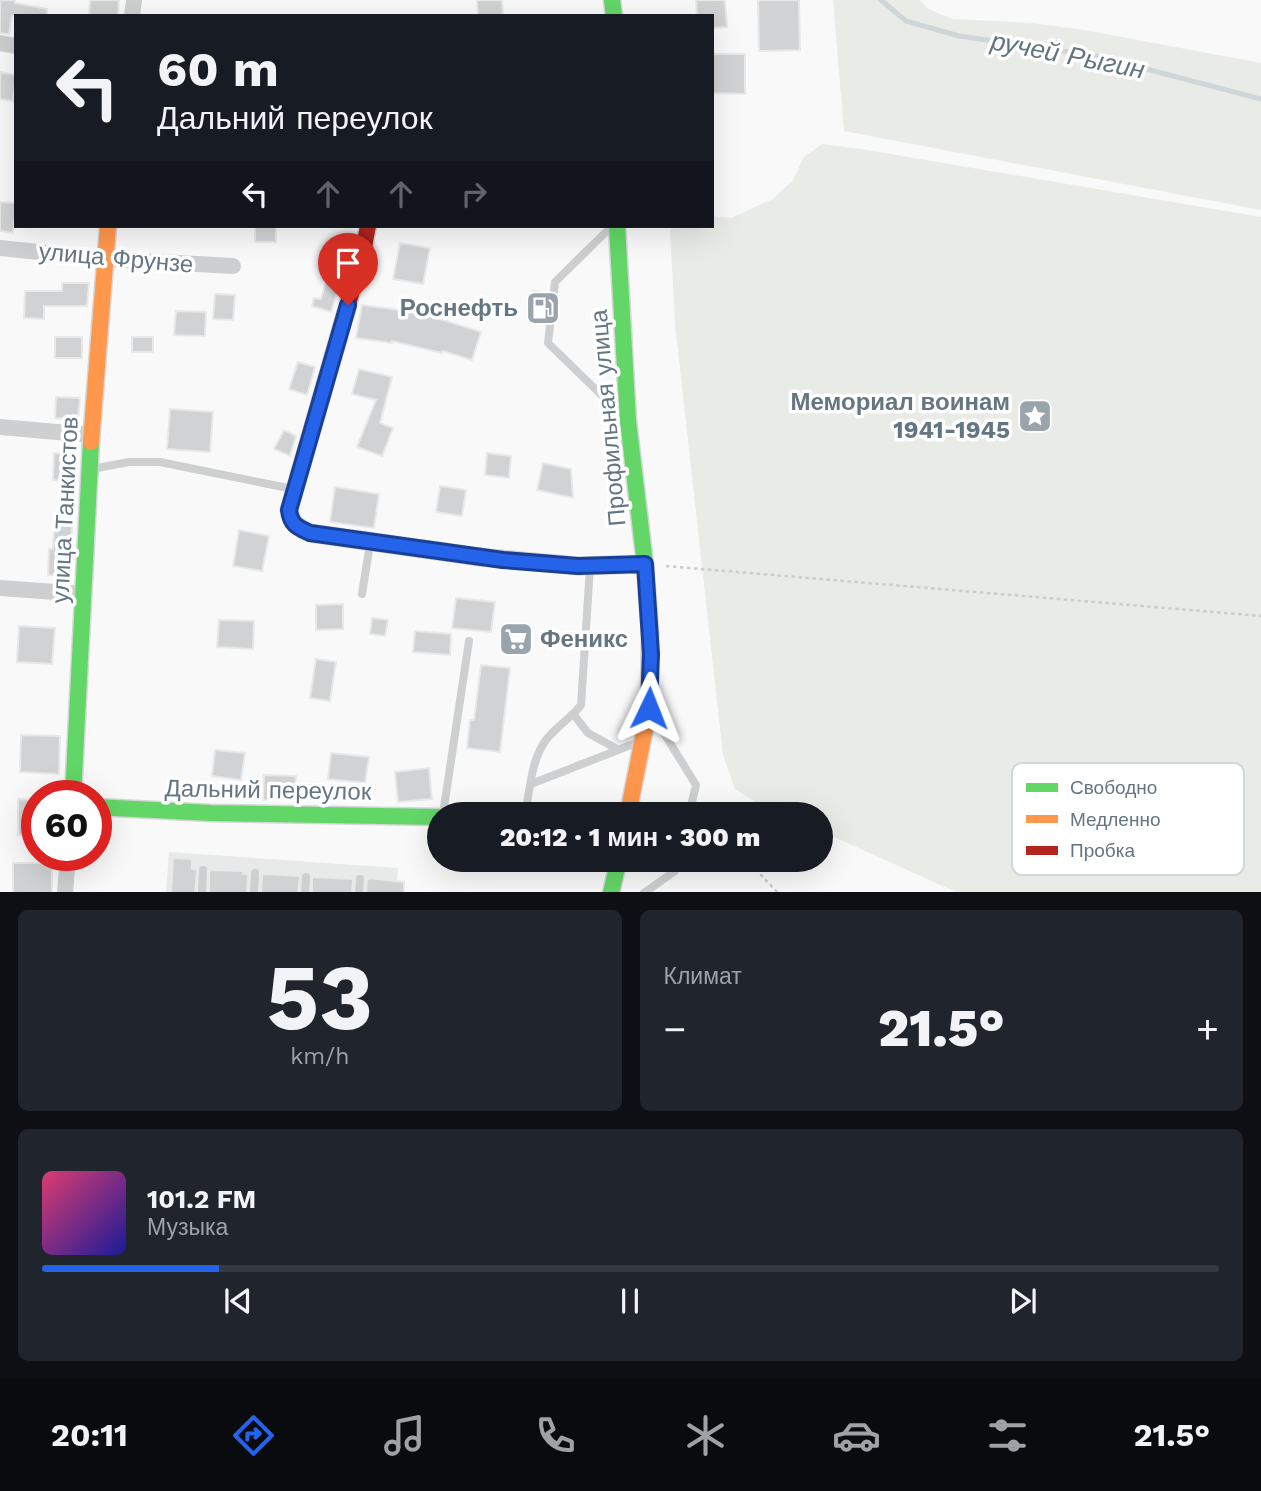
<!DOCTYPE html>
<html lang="ru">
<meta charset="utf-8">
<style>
:root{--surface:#171b24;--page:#20242c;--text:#f1f3f6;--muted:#9ea1a6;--line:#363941;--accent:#2563eb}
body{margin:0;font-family:"Work Sans",sans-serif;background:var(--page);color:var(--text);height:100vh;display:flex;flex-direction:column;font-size:26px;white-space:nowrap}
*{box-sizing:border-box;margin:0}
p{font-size:23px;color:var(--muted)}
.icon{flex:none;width:38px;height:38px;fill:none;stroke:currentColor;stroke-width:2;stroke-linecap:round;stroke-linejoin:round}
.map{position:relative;height:892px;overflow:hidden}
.details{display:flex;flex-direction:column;gap:18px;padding:18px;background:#0d0f14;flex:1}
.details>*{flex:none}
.hud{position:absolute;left:14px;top:14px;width:700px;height:214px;border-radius:0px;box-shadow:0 7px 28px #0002;background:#171b24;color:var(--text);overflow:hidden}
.speed{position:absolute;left:21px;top:780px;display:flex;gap:14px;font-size:35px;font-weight:700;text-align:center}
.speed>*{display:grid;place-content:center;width:91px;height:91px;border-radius:50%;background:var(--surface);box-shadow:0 7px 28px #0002;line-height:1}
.speed .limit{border:10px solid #d22;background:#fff;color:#111}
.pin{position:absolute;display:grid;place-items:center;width:60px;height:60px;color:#fff;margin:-72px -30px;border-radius:50% 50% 50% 0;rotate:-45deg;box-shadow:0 0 7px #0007}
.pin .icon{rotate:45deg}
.me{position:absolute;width:77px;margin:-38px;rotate:2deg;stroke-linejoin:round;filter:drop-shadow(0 0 5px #0008)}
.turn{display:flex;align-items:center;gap:24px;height:147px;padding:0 28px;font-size:32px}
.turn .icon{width:91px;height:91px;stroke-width:2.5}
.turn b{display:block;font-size:49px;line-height:60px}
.lanes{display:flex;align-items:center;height:66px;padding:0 28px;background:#0003;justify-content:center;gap:35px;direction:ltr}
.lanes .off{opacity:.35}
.big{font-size:52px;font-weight:800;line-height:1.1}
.details .card{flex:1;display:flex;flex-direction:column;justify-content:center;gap:10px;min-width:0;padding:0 24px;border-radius:10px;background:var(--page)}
.details .dial{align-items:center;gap:0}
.dial b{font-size:91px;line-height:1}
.song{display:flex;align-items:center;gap:21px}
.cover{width:84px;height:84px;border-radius:10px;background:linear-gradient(135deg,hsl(340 70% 55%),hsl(240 70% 35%))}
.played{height:7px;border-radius:4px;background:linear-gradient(90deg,var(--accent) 15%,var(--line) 15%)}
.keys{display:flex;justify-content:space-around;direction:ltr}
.heat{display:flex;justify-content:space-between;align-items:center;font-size:38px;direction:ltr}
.details .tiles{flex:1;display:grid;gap:18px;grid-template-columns:1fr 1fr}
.card:last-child{grid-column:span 2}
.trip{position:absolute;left:427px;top:802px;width:406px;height:70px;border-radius:35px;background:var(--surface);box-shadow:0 7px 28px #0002;font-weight:800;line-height:70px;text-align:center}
.tabs{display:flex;height:112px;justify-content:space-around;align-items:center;background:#090b0e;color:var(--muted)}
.tabs .icon{width:49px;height:49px}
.tabs .active{color:var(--accent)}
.tabs b{font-size:32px;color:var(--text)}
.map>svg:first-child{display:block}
.built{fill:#e8e9e9}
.green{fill:#e8ebe6}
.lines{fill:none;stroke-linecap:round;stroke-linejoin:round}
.stream{stroke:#ced6d9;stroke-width:5}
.building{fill:#d0d2d3;stroke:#e8e8e8;stroke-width:2}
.fast-casing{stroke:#d5d6d7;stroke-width:19}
.slow-casing{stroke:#d5d6d7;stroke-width:19}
.jam-casing{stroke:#d5d6d7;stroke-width:19}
.path{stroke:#cbcccd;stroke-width:2.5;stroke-dasharray:3.5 3.5;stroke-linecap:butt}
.lane{stroke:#cecfd0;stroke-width:8}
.street{stroke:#cecfd0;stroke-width:16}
.fast{stroke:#63d668;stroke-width:16}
.slow{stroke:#ff974d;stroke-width:16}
.jam{stroke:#b3261e;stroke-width:16}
.route-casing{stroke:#184099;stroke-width:18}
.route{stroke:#2563eb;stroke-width:12}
.labels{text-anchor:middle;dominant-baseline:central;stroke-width:7;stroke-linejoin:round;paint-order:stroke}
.street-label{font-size:24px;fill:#657683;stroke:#fff}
.poi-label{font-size:24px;font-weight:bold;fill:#657683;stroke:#fff;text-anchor:end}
.water-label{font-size:26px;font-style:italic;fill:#60757c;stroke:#fff}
.key{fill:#fff;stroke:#d1d6da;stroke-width:2}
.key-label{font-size:19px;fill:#657683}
</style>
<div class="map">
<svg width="1261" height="893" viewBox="0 0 1261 893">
<rect width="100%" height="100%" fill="#f9f9f9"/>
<path class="built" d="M169,852L398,868L396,892L166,893Z"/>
<g class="green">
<path d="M833,0H920L928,9L953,19L1032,23L1084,30L1261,63V210L844,131Z"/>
<path d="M822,144L861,149L1261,217V892H956L821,831V814H782L757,803L735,789L723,755L675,324L670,230L674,226H712V216L731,218L773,199L793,180L804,157Z"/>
</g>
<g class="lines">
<path class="stream" d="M881,0L906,21L959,36L1097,56L1261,99"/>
</g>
<g class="building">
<path d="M0,0H15V3L47,9V16H12L9,34L0,33Z"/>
<path d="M90,0H119L118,16H89Z"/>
<path d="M477,0H502L503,16H478Z"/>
<path d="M696,0H725L727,27L712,28V16H697Z"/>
<path d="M758,0H799L800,50L759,51Z"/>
<path d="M712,54H745V94L712,93Z"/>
<path d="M0,72L16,75L13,101L0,99Z"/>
<path d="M0,202L16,203L13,233L0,231Z"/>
<rect x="255" y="226" width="21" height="16"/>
<path d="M400,243L430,248L423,284L393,279Z"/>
<path d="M328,275L341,279L331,312L312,306L314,298L321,299Z"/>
<path d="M62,283H89L87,306H44V319L24,318L25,291H62Z"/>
<path d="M533,291L547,293L544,321L529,319Z"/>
<path d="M215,294L235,295L233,320L213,319Z"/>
<path d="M362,305L421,313L481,332L472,360L443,351L442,353L392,341V343L356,338Z"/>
<path d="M176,311L206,312L205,336L174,335Z"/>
<rect x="55" y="337" width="27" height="21"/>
<rect x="132" y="337" width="21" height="15"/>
<path d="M298,362L315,367L307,395L289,389Z"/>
<path d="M359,369L392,377L380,423L393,428L382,456L357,447L376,400L352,394Z"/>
<path d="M56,397L80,398L78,419L55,418Z"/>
<path d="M170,409L213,412L210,452L167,449Z"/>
<path d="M284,430L296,436L290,456L274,449Z"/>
<path d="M54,453L76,454L75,481L53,480Z"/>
<path d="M487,453L511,456L509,478L485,475Z"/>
<path d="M543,463L571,469L573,498L537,490Z"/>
<path d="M440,486L466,490L462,516L436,512Z"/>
<path d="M335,487L379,494L374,528L330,522Z"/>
<path d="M55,516L73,517L68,576L48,575L49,549H53Z"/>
<path d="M239,530L269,536L262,571L233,566Z"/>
<path d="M456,598L495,602L491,632L452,628Z"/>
<path d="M343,604V629L316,630V605Z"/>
<path d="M372,618L388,620L385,636L370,634Z"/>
<path d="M219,620L254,621L253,649L217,647Z"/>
<path d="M19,626L55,628L52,664L17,662Z"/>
<path d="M415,631L451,634L450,655L413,652Z"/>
<path d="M316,659L336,662L330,701L310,698Z"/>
<path d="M481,665L510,668L500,752L467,748L470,720H474Z"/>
<path d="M21,735L60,736L59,774L20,772Z"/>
<path d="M215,750L245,753L241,780L212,776Z"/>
<path d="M331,753L369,757L365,783L328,779Z"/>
<path d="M429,768L432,799L398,802L395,772Z"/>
<path d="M264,775L296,776L294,800H263Z"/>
<path d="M18,799L37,800V835H18Z"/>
<path d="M173,858L192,859V869H197L195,893H171Z"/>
<rect x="13" y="863" width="39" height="30"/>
<path d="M209,870L243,871V874H248L247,893H209Z"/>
<path d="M262,874L300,876L298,893H261Z"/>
<path d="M312,877L353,879L352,893H312Z"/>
<path d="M369,878L404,882V893H366L367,880Z"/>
</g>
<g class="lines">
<g class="fast-casing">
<g id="fast">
<path d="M612,0L614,16"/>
<path d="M617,226L628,421L645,564L650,633"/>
<path d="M73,796L91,442"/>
<path d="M96,807L211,813L439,817"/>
<path d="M611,893L619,859"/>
</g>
</g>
<g class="slow-casing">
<g id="slow">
<path d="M91,442L108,226"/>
<path d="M480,557L578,566L645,564"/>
<path d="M628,814L649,708L650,633"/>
</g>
</g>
<g class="jam-casing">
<path id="jam" d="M368,226L363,252L289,510C291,523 298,528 310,533L480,557"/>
</g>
<g class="path">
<path d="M666,566L1261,616"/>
<path d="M746,859L778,893"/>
</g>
<g class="lane">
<path d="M610,228L555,282L548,343L620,413"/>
<path d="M92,469L129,462H160L293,489"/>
<path d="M362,594L370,544"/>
<path d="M574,715L588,733L617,749"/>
<path d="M654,717L696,785L689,814"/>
<path d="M531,784L636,743"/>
<path d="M443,814L469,641"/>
<path d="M525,814C530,790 531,760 546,740C556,727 571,718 581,705L590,567"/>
<path d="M202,893L203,870"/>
<path d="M254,893L255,873"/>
<path d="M305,893L306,877"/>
<path d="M359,893L360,879"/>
<path d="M644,893L675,871L678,859"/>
</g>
<g class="street">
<path d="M132,16L134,0"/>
<path d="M0,43L16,46"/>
<path d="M0,248L105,259L233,266"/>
<path d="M0,427L91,435"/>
<path d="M0,588L83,594"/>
<path d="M65,893L68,856"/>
</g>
<use href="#fast" class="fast"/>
<use href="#slow" class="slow"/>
<use href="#jam" class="jam"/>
</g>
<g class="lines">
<g class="route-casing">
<path id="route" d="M348,305L289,510C291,525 297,527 310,533L503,560L578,566L645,564L651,654L649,708"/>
</g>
<use href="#route" class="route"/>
</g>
<defs>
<g id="fuel-square" transform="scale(1.75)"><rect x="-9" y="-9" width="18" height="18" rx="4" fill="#99a4ac" stroke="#fff"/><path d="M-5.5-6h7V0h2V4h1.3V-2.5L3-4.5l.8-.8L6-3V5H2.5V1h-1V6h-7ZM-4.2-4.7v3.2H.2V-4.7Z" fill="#fff"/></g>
<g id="sight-square" transform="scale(1.75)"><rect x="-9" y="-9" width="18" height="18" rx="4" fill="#99a4ac" stroke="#fff"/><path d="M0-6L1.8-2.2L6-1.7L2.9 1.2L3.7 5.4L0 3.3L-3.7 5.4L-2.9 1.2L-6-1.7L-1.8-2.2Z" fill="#fff"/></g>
<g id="supermarket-square" transform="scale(1.75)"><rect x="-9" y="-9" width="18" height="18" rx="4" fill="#99a4ac" stroke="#fff"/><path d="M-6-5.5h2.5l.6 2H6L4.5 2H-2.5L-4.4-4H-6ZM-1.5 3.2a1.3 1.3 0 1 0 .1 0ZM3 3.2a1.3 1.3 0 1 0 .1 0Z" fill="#fff"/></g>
</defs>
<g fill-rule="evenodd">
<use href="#fuel-square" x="543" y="308"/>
<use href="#sight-square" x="1035" y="416"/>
<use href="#supermarket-square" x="516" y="639"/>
</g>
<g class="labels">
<g class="street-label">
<text transform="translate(116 258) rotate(5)">улица Фрунзе</text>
<text transform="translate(608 418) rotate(-95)">Профильная улица</text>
<text transform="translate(65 510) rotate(-87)">улица Танкистов</text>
<text transform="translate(268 790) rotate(1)">Дальний переулок</text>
</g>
<g class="poi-label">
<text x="518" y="308">Роснефть</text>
<text x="1010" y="402">Мемориал воинам<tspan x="1010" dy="28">1941-1945</tspan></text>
<text x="540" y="639" text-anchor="start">Феникс</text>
</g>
<g class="water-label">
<text transform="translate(1068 55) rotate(11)">ручей Рыгин</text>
</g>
</g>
<rect x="1012" y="763" width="232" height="112" rx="10" class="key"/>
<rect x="1026" y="783" width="32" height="9" fill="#63d668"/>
<rect x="1026" y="815" width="32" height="8" fill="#ff974d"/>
<rect x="1026" y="846" width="32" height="9" fill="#b3261e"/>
<g class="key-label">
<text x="1070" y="794">Свободно</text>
<text x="1070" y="826">Медленно</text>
<text x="1070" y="857">Пробка</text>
</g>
</svg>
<div class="speed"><div class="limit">60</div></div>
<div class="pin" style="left:348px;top:305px;background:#d93025"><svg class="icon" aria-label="arrive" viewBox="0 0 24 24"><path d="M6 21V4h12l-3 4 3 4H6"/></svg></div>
<svg class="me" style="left:649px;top:708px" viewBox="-20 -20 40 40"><path d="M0-17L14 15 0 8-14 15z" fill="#2563eb" stroke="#fff" stroke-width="4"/></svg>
<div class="trip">20:12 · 1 мин · 300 m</div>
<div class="hud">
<div class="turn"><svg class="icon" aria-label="left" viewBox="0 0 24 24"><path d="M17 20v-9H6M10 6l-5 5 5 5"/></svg><div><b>60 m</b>Дальний переулок</div></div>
<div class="lanes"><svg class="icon" aria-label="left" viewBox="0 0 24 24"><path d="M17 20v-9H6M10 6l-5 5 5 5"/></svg><svg class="icon off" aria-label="ahead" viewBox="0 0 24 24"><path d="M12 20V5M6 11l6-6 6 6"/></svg><svg class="icon off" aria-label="ahead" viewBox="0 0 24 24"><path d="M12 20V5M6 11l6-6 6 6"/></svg><svg class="icon off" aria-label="right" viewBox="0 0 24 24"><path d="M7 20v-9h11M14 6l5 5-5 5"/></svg></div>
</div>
</div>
<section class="details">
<div class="tiles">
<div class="card dial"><b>53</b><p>km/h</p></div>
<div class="card"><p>Климат</p>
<div class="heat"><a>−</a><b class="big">21.5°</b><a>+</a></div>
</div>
<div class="card">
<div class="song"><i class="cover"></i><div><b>101.2 FM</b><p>Музыка</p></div></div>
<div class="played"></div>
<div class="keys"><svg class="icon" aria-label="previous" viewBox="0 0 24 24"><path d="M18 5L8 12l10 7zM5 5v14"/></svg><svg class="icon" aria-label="pause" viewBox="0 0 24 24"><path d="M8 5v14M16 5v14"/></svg><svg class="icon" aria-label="next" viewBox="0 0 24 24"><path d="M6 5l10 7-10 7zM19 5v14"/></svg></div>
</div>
</div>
</section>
<nav class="tabs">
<b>20:11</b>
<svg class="icon active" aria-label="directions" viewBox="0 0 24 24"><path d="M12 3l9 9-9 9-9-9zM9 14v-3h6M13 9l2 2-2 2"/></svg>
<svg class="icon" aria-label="music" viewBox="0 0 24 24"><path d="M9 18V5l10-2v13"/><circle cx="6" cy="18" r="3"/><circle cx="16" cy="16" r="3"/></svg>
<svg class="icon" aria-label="phone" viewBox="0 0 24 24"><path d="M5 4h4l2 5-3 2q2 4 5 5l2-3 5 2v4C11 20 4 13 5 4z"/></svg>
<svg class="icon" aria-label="climate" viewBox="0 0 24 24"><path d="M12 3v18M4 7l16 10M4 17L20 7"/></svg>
<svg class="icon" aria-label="car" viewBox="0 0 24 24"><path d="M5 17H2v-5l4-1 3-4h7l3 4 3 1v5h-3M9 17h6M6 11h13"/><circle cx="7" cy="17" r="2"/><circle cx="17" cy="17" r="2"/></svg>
<svg class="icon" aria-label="filters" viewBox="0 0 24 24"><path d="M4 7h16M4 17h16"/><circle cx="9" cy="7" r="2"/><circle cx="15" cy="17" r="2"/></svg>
<b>21.5°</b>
</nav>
